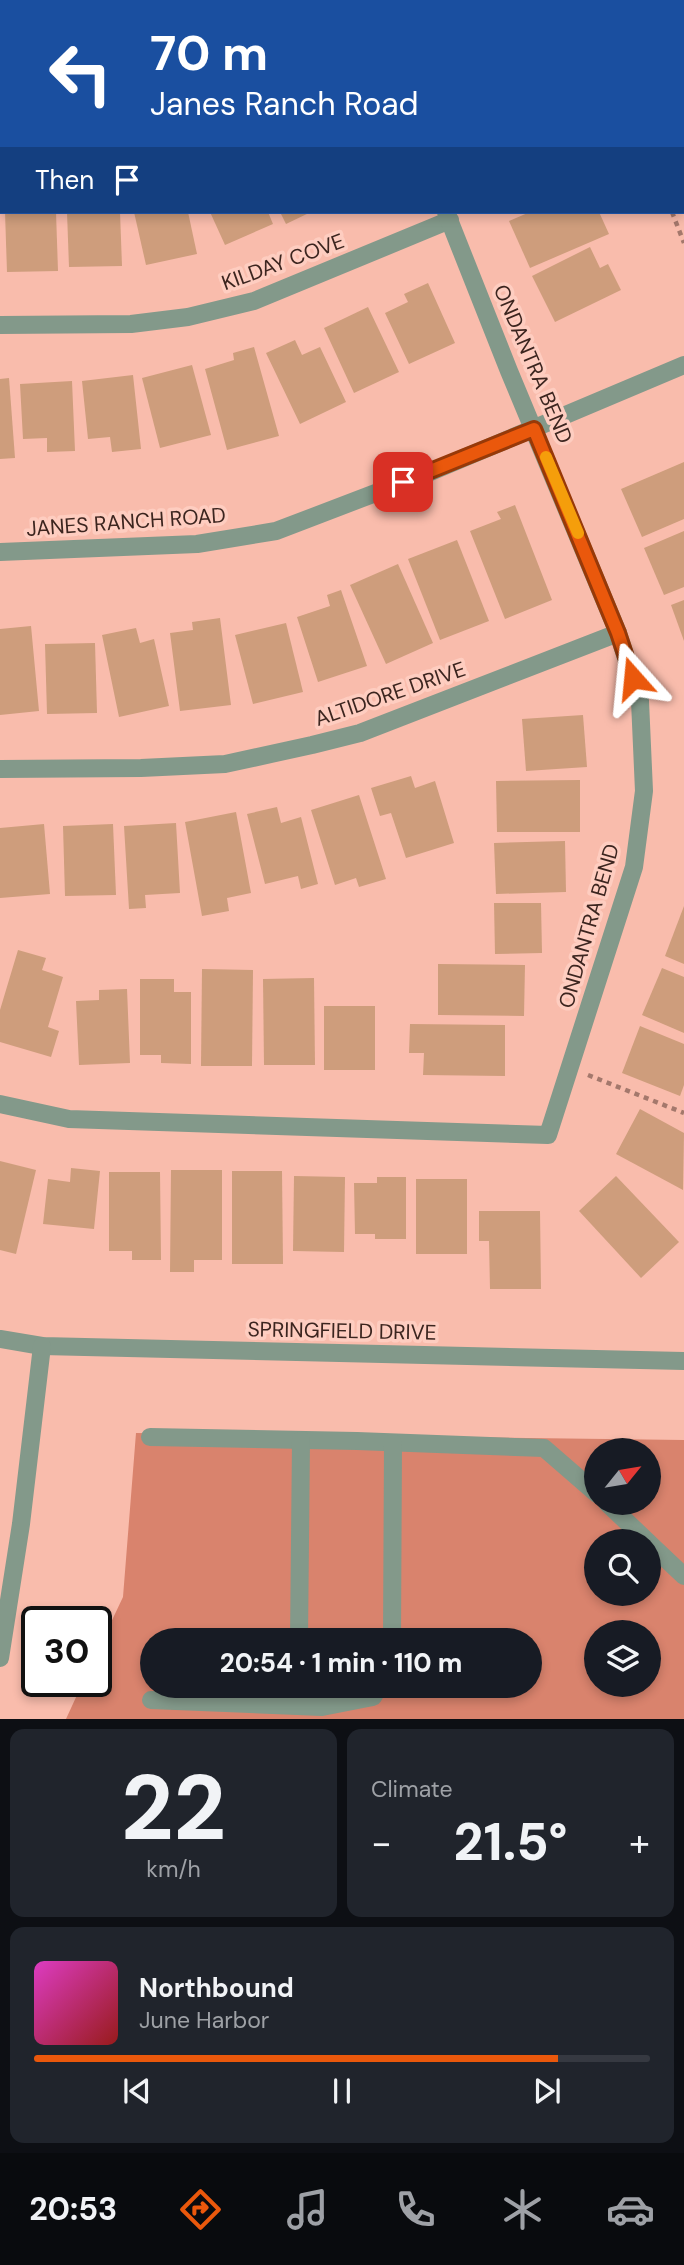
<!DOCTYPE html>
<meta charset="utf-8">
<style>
:root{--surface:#171b24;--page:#20242c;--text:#f1f3f6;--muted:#9ea1a6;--line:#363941;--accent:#ea580c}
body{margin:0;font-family:"DM Sans",sans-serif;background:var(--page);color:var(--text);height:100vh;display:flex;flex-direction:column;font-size:26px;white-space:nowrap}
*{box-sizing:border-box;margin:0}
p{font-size:23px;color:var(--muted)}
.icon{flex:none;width:38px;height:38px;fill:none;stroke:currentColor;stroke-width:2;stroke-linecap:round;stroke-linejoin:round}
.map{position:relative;height:1719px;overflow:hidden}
.panel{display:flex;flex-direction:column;gap:10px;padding:10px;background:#0d0f14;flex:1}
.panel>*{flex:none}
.banner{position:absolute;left:0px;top:0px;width:684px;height:214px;box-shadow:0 4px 10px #0003;background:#1a4fa0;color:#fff;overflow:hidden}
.needle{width:46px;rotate:60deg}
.fabs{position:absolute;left:584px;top:1438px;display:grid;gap:14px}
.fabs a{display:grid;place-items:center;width:77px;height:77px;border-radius:50%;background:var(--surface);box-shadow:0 4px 10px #0003;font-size:35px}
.speed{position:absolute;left:21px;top:1606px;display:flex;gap:14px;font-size:35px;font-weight:700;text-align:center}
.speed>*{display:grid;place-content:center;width:91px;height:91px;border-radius:50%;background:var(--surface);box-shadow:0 4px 10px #0003;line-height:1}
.speed .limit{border:4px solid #111;border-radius:10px;background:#fff;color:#111}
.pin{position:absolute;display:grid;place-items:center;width:60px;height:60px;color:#fff;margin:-30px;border-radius:14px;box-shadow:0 4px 10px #0006}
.me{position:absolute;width:77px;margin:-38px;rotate:342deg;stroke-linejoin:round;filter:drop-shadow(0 0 5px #0008)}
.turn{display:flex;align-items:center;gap:24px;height:147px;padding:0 35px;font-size:32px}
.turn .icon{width:91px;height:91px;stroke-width:2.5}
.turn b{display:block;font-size:49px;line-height:60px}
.then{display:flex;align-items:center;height:66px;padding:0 35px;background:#0003;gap:14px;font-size:26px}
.big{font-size:52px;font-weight:800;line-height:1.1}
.panel .widget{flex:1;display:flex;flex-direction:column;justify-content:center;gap:10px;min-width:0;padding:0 24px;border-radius:14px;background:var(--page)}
.panel .dial{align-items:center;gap:0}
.dial b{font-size:91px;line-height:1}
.song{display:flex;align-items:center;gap:21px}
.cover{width:84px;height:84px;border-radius:10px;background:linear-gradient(135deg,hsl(310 70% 55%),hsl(0 70% 35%))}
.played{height:7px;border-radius:4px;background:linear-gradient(90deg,var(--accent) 85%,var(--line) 85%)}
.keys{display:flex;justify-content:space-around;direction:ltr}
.heat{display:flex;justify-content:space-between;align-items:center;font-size:38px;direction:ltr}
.panel .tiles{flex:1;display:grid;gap:10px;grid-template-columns:1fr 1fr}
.widget:last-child{grid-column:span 2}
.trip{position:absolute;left:140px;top:1628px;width:402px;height:70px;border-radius:35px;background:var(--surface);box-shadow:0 4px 10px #0003;font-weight:800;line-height:70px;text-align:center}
.dock{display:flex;height:112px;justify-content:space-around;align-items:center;background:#090b0e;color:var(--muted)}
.dock .icon{width:49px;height:49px}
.dock .on{color:var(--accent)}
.dock b{font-size:32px;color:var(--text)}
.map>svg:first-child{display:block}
.green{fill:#d9836d;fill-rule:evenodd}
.building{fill:#ce9d7c}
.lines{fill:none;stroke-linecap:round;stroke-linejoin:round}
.path{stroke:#a4786c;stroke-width:4.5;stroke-dasharray:5 5;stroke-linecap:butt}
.minor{stroke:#83998a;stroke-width:18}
.route-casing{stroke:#983908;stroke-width:18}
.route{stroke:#ea580c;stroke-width:12}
.slow{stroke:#f59e0b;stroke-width:12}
.labels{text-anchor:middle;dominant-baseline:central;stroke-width:7;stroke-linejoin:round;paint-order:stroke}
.street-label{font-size:21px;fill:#3c251f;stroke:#fecdc0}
</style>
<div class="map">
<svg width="684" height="1719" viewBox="0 0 684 1719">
<rect width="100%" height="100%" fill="#f9bcac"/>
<path class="green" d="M136,1433L684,1440V1719H66L83,1682H96V1654L123,1597ZM597,1451H649V1503H597ZM597,1542H649V1594H597ZM597,1633H649V1685H597ZM152,1640H530V1685H152Z"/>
<g class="building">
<path d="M5,212H56L58,271L7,272Z"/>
<path d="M67,212H120L122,266L69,267Z"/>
<path d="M134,212H188L197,254L146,265Z"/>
<path d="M210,212H268L273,224L225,245Z"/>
<path d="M280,212H311L286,224Z"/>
<path d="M530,212H599L609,234L530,268L509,221Z"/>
<path d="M590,247L600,268L608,264L621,290L555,322L532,276Z"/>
<path d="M428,283L455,343L409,364L385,313L408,302L404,294Z"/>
<path d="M368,307L399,372L354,393L324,328Z"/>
<path d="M295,340L302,355L320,347L346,402L300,424L266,353Z"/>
<path d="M254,347L279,436L227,450L205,369L234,360L233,353Z"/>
<path d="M192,365L211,435L160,448L142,378Z"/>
<path d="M133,375L141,449L112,452L110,437L88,439L82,381Z"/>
<path d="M9,378L15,458L0,459V379Z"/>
<path d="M72,381L75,451L47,452V438L23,439L20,384Z"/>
<path d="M684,462V519L642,537L621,489Z"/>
<path d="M515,505L552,600L505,619L470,531L501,519L497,512Z"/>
<path d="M684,531V587L664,595L644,548Z"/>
<path d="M457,540L489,621L440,640L408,559Z"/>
<path d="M398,564L433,643L386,664L350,585Z"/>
<path d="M341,590L367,666L318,682L297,617L330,606L327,595Z"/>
<path d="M684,600V641L671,605Z"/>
<path d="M220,618L231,705L180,711L170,633L193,630L192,622Z"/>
<path d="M286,623L303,692L253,704L235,635Z"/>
<path d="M31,626L39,711L0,715V629Z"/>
<path d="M136,628L140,643L154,639L169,706L119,717L102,635Z"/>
<path d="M95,643L97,713L47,714L45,644Z"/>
<path d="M583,715L587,767L526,771L522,719Z"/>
<path d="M411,776L415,788L435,781L454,843L406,858L391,813L380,816L371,788Z"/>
<path d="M580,780V832H497L496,781Z"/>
<path d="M359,795L386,879L359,887L356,878L335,885L311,810Z"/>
<path d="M277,807L281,823L301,817L318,884L301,889L298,876L265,884L247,814Z"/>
<path d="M236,812L251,893L227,898L229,911L202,916L185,822Z"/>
<path d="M176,823L180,893L145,895L146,908L129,909L124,826Z"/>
<path d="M44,824L50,894L0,898V828Z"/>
<path d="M113,824L116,895L65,896L63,826Z"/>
<path d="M565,841L566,892L496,894L494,843Z"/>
<path d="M494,903H541L542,953L495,954Z"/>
<path d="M684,906V964L665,956Z"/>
<path d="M18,950L46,958L42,970L63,977L48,1027L59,1031L51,1057L0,1042V1010Z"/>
<path d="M438,964L525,965L524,1016L438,1015Z"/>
<path d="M662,968L684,977V1033L642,1015Z"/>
<path d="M202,969L253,970L252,1066H201Z"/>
<path d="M314,978L315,1065H264L263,979Z"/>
<path d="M140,979H174V992H191V1064L161,1063V1055H140Z"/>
<path d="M127,989L130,1063L79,1065L76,1001L99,1000V990Z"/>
<rect x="324" y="1006" width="51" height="64"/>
<path d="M410,1024L505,1025V1076L423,1075L424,1053H409Z"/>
<path d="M640,1026L684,1044V1085L680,1096L622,1073Z"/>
<path d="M640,1109L684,1133L683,1190L616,1154Z"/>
<path d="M0,1161L36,1170L16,1254L0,1250Z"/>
<path d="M71,1168L100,1171L94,1229L43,1224L48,1179L70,1182Z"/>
<path d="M171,1170H222V1260H194V1272H170Z"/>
<path d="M232,1171H282L283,1264H232Z"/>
<path d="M109,1172H160L161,1260H132V1251H109Z"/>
<path d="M294,1176L345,1177L344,1252L293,1251Z"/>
<path d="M616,1176L679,1242L641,1278L579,1211Z"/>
<path d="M377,1177H406V1239H375V1234H355L354,1183H377Z"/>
<rect x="416" y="1179" width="51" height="75"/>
<path d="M479,1211H540L541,1289H490L489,1241H479Z"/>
</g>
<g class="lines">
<g class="path">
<path d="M588,0L589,2"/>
<path d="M672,212L684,243"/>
<path d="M588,1075L684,1113"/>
</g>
<g class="minor">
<path d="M363,0V2"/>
<path d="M0,325L131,324L188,317L254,301L450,220"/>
<path d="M0,552L197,544L276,531L428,473L684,365"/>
<path d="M0,769L141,768L225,764L312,745L360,733L618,633"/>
<path d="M0,1104L69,1119L548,1135L634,867L644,791L640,701L618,633L509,371L446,212"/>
<path d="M0,1339L42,1346L684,1361"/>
<path d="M150,1437L357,1441L544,1448L597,1494"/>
<path d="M607,1503L648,1542"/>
<path d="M649,1543L684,1576"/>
<path d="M299,1640L301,1440"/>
<path d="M392,1640L393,1443"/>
<path d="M0,1658L21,1524L42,1346"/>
<path d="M151,1700L322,1707L373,1697L380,1685"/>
</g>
</g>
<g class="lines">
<g class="route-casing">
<path id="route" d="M403,482L534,429L618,633L633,678"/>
</g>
<use href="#route" class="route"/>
<path class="slow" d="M546,457L578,533"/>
</g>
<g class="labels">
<g class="street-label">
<text transform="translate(283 262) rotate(-20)">KILDAY COVE</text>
<text transform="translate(533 364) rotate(67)">ONDANTRA BEND</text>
<text transform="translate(126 522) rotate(-4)">JANES RANCH ROAD</text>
<text transform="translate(390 694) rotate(-19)">ALTIDORE DRIVE</text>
<text transform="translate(589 926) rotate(-74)">ONDANTRA BEND</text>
<text transform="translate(342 1331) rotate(1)">SPRINGFIELD DRIVE</text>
</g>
</g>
</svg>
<div class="fabs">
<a><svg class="needle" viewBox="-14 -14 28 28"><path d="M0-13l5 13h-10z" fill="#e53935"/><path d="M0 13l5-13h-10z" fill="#9ea1a6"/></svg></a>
<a><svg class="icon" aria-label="search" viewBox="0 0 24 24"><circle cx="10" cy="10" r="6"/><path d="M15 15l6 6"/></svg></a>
<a><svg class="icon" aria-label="layers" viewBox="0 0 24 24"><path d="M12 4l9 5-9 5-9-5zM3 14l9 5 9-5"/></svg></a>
</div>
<div class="speed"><div class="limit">30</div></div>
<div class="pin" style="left:403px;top:482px;background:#d93025"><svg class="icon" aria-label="arrive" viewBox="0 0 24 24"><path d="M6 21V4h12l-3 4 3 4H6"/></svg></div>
<svg class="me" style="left:633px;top:678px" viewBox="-20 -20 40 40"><path d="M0-17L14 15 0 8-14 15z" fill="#ea580c" stroke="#fff" stroke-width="4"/></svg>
<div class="trip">20:54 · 1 min · 110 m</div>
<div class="banner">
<div class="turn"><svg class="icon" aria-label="left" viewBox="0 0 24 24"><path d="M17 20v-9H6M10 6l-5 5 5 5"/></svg><div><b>70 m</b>Janes Ranch Road</div></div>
<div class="then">Then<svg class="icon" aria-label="arrive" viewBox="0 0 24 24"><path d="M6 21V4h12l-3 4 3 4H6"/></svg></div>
</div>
</div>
<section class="panel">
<div class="tiles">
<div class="widget dial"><b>22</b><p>km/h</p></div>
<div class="widget"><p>Climate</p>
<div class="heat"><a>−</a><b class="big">21.5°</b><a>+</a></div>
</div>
<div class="widget">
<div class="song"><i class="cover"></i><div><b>Northbound</b><p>June Harbor</p></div></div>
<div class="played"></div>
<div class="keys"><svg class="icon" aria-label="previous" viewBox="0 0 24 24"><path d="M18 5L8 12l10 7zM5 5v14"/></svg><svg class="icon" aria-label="pause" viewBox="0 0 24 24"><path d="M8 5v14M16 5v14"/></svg><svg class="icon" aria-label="next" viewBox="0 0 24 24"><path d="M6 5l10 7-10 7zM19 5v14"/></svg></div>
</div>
</div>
</section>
<nav class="dock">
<b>20:53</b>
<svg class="icon on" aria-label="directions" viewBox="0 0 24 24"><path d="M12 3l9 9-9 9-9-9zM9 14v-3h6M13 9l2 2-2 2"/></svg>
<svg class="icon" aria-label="music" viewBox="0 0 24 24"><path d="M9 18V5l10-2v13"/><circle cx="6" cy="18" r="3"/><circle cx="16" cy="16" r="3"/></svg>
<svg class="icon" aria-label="phone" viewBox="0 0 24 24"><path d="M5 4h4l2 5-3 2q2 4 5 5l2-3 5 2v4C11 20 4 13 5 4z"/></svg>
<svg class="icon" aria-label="climate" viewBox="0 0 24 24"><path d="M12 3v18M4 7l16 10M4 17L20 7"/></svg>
<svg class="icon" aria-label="car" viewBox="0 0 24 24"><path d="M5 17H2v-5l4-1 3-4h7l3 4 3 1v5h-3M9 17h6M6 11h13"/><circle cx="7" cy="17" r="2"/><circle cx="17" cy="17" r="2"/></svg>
</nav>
